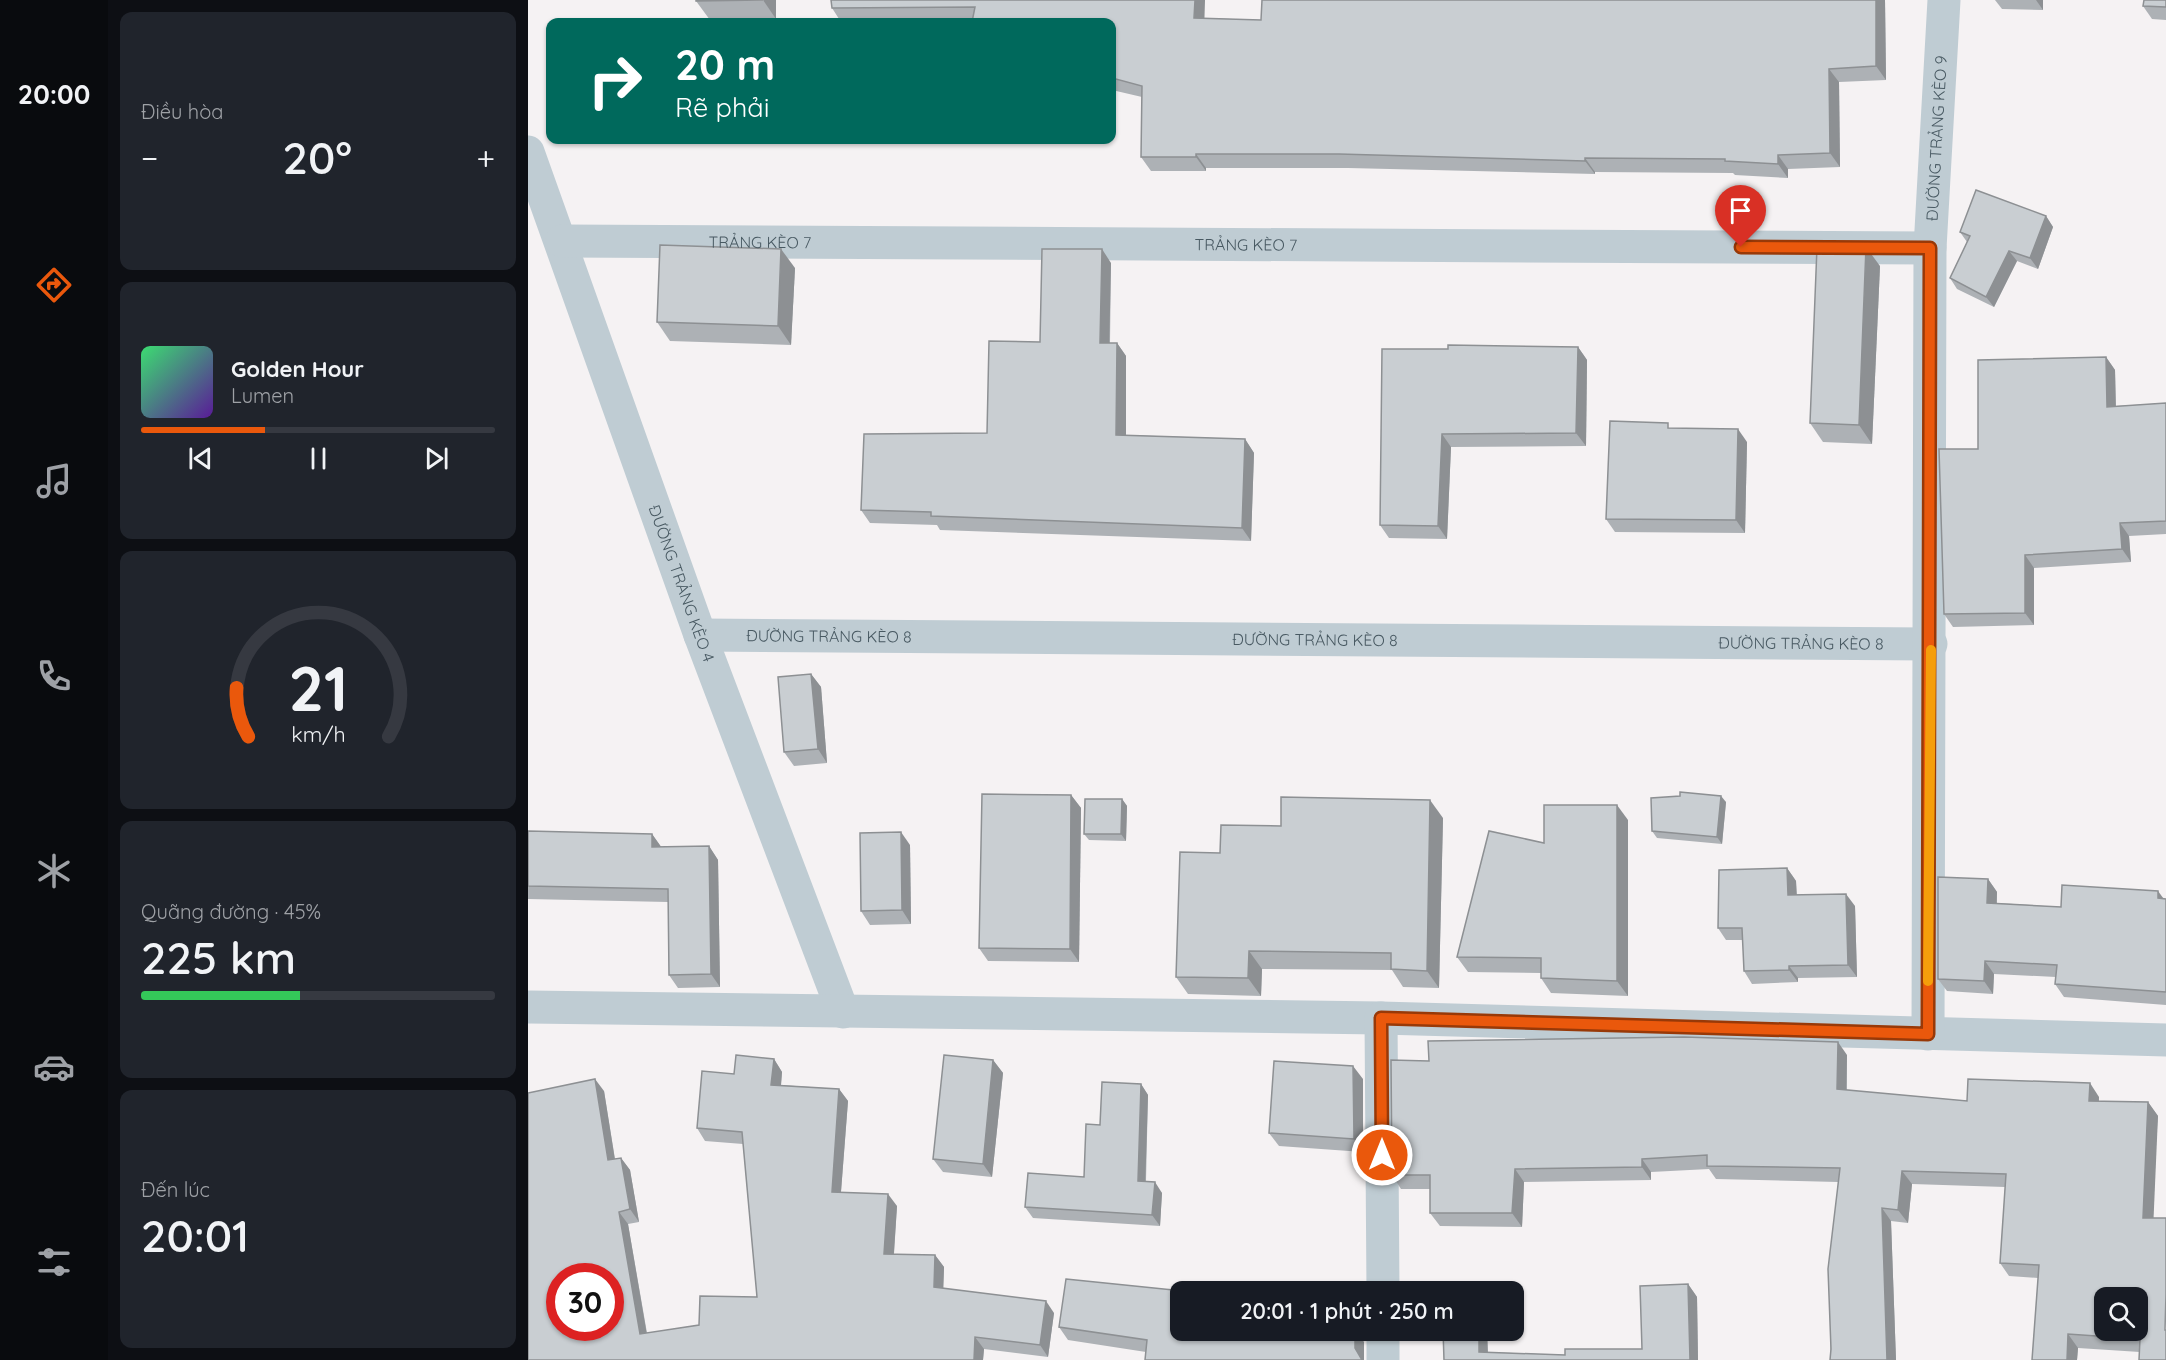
<!DOCTYPE html>
<html lang="vi">
<meta charset="utf-8">
<style>
:root{--surface:#171b24;--page:#20242c;--text:#f1f3f6;--muted:#9ea1a6;--line:#363941;--accent:#ea580c}
body{margin:0;font-family:Quicksand,sans-serif;background:var(--page);color:var(--text);height:100vh;display:flex;flex-direction:column;font-size:22px;white-space:nowrap}
*{box-sizing:border-box;margin:0}
p{font-size:20px;color:var(--muted)}
.icon{flex:none;width:33px;height:33px;fill:none;stroke:currentColor;stroke-width:2;stroke-linecap:round;stroke-linejoin:round}
.map{position:relative;flex:1;overflow:hidden}
.details{display:flex;flex-direction:column;gap:12px;padding:12px;background:#0d0f14;width:420px}
.details>*{flex:none}
.hud{position:absolute;left:18px;top:18px;width:570px;height:126px;border-radius:12px;box-shadow:0 2px 4px #0004;background:#00695c;color:#fff;overflow:hidden}
.fabs{position:absolute;left:1566px;top:1287px;display:grid;gap:12px}
.fabs a{display:grid;place-items:center;width:54px;height:54px;border-radius:12px;background:var(--surface);box-shadow:0 2px 4px #0004;font-size:30px}
.speed{position:absolute;left:18px;top:1263px;display:flex;gap:12px;font-size:30px;font-weight:700;text-align:center}
.speed>*{display:grid;place-content:center;width:78px;height:78px;border-radius:50%;background:var(--surface);box-shadow:0 2px 4px #0004;line-height:1}
.speed .limit{border:9px solid #d22;background:#fff;color:#111}
.pin{position:absolute;display:grid;place-items:center;width:51px;height:51px;color:#fff;margin:-62px -26px;border-radius:50% 50% 50% 0;rotate:-45deg;box-shadow:0 0 6px #0007}
.pin .icon{rotate:45deg}
.me{position:absolute;width:66px;margin:-33px;rotate:0deg;stroke-linejoin:round;filter:drop-shadow(0 0 4px #0008)}
.turn{display:flex;align-items:center;gap:21px;height:126px;padding:0 30px;font-size:27px}
.turn .icon{width:78px;height:78px;stroke-width:2.5}
.turn b{display:block;font-size:42px;line-height:51px}
.big{font-size:45px;font-weight:600;line-height:1.1}
.details .widget{flex:1;display:flex;flex-direction:column;justify-content:center;gap:9px;min-width:0;padding:0 21px;border-radius:12px;background:var(--page)}
.details .dial{align-items:center;gap:0}
.dial svg{height:156px;overflow:visible;fill:none;stroke:var(--line);stroke-width:7;stroke-linecap:round;text-anchor:middle}
.dial text{fill:var(--text);stroke:none}
.song{display:flex;align-items:center;gap:18px}
.cover{width:72px;height:72px;border-radius:9px;background:linear-gradient(135deg,hsl(140 70% 55%),hsl(270 70% 35%))}
.played{height:6px;border-radius:3px;background:linear-gradient(90deg,var(--accent) 35%,var(--line) 35%)}
.keys{display:flex;justify-content:space-around;direction:ltr}
.heat{display:flex;justify-content:space-between;align-items:center;font-size:33px;direction:ltr}
.charge{height:9px;border-radius:4px;background:linear-gradient(90deg,#34c759 45%,var(--line) 0)}
.trip{position:absolute;left:642px;top:1281px;width:354px;height:60px;border-radius:12px;background:var(--surface);box-shadow:0 2px 4px #0004;font-weight:600;line-height:60px;text-align:center}
main{display:flex;flex:1;min-height:0}
.tab-bar{display:flex;flex-direction:column;width:108px;justify-content:space-around;align-items:center;background:#090b0e;color:var(--muted)}
.tab-bar .icon{width:42px;height:42px}
.tab-bar .on{color:var(--accent)}
.tab-bar b{font-size:27px;color:var(--text)}
.map>svg:first-child{display:block}
.lines{fill:none;stroke-linecap:round;stroke-linejoin:round}
.minor{stroke:#bfccd3;stroke-width:33}
.wall{fill:#adb1b5}
.shaded-wall{fill:#8d9093}
.building{fill:#c9ced2;stroke:#8d9093;stroke-width:1.5;fill-rule:evenodd}
.route-casing{stroke:#983908;stroke-width:15}
.route{stroke:#ea580c;stroke-width:10}
.slow{stroke:#f59e0b;stroke-width:10}
.labels{text-anchor:middle;dominant-baseline:central;stroke-width:4.5;stroke-linejoin:round;paint-order:stroke}
.street-label{font-size:16px;fill:#485962;stroke:#fff}
</style>
<main>
<nav class="tab-bar">
<b>20:00</b>
<svg class="icon on" aria-label="directions" viewBox="0 0 24 24"><path d="M12 3l9 9-9 9-9-9zM9 14v-3h6M13 9l2 2-2 2"/></svg>
<svg class="icon" aria-label="music" viewBox="0 0 24 24"><path d="M9 18V5l10-2v13"/><circle cx="6" cy="18" r="3"/><circle cx="16" cy="16" r="3"/></svg>
<svg class="icon" aria-label="phone" viewBox="0 0 24 24"><path d="M5 4h4l2 5-3 2q2 4 5 5l2-3 5 2v4C11 20 4 13 5 4z"/></svg>
<svg class="icon" aria-label="climate" viewBox="0 0 24 24"><path d="M12 3v18M4 7l16 10M4 17L20 7"/></svg>
<svg class="icon" aria-label="car" viewBox="0 0 24 24"><path d="M5 17H2v-5l4-1 3-4h7l3 4 3 1v5h-3M9 17h6M6 11h13"/><circle cx="7" cy="17" r="2"/><circle cx="17" cy="17" r="2"/></svg>
<svg class="icon" aria-label="filters" viewBox="0 0 24 24"><path d="M4 7h16M4 17h16"/><circle cx="9" cy="7" r="2"/><circle cx="15" cy="17" r="2"/></svg>
</nav>
<section class="details">
<div class="widget"><p>Điều hòa</p>
<div class="heat"><a>−</a><b class="big">20°</b><a>+</a></div>
</div>
<div class="widget">
<div class="song"><i class="cover"></i><div><b>Golden Hour</b><p>Lumen</p></div></div>
<div class="played"></div>
<div class="keys"><svg class="icon" aria-label="previous" viewBox="0 0 24 24"><path d="M18 5L8 12l10 7zM5 5v14"/></svg><svg class="icon" aria-label="pause" viewBox="0 0 24 24"><path d="M8 5v14M16 5v14"/></svg><svg class="icon" aria-label="next" viewBox="0 0 24 24"><path d="M6 5l10 7-10 7zM19 5v14"/></svg></div>
</div>
<div class="widget dial"><svg viewBox="0 0 100 80">
<path d="M14 69A42 42 0 1 1 86 69"/>
<path d="M14 69A42 42 0 0 1 8 44" stroke="#ea580c"/>
<text x="50" y="56" font-size="32" font-weight="700">21</text>
<text x="50" y="72" font-size="11">km/h</text>
</svg></div>
<div class="widget"><p>Quãng đường · 45%</p><b class="big">225 km</b><div class="charge"></div></div>
<div class="widget"><p>Đến lúc</p><b class="big">20:01</b></div>
</section>
<div class="map">
<svg width="1638" height="1360" viewBox="0 0 1638 1360">
<rect width="100%" height="100%" fill="#f5f2f3"/>
<g class="lines">
<g class="minor">
<path id="s1" d="M0,152L172,635L315,1012"/>
<path id="s2" d="M34,241L1402,248"/>
<path id="s3" d="M172,635L1403,644"/>
<path d="M0,1007L853,1018L1638,1040"/>
<path d="M853,1018L855,1292"/>
<path id="s4" d="M1400,1034L1402,248L1416,0"/>
<path d="M855,1330V1360"/>
</g>
</g>
<g class="wall">
<path d="M248,0V19L182,20L168,1Z"/>
<path d="M303,0L676,18L733,20L1357,0L1358,80L1311,82L1312,167L1260,169V178L1207,175L1205,173L1067,172V174L820,168H678V171H623L613,157L614,97L584,90V22L444,21L313,22L304,8Z"/>
<path d="M1467,0H1515V10L1474,9Z"/>
<path d="M1638,0V20L1624,19L1615,6Z"/>
<path d="M1518,216L1525,227L1510,269L1489,261L1466,307L1429,289L1422,278L1439,242L1432,232Z"/>
<path d="M583,263L582,343H589L598,356V435L717,439L726,453L723,541L412,530L409,525L342,523L333,510L459,433L512,342Z"/>
<path d="M1352,266L1344,444L1295,442L1282,423Z"/>
<path d="M267,268L263,345L142,341L129,322Z"/>
<path d="M1050,347L1059,360L1058,446L923,447L919,539L861,538L852,525L920,349Z"/>
<path d="M1578,357L1587,370L1588,406L1638,403V534L1601,536L1603,562L1506,568V625L1425,627L1416,614L1450,449Z"/>
<path d="M1219,442L1217,533L1087,532L1078,519Z"/>
<path d="M283,674L293,687L299,763L266,766L256,752Z"/>
<path d="M543,795L553,808L551,962L460,961L451,948Z"/>
<path d="M1152,796L1198,802L1194,844L1129,838L1124,831Z"/>
<path d="M594,799L599,806L598,841L561,840L556,834Z"/>
<path d="M915,818L911,988L875,987L864,970L734,969L733,996L660,994L648,977L692,853L753,826Z"/>
<path d="M1100,820V996L1023,993L1013,978V973L940,972L929,957L1016,843Z"/>
<path d="M0,831L124,834L133,847L181,846L190,860L192,987L150,988L141,975L140,902L0,899Z"/>
<path d="M382,845L383,924L342,925L333,911Z"/>
<path d="M1259,868L1268,881L1269,895L1327,906L1329,977L1270,978V982L1224,984L1216,971L1215,940H1198L1190,928Z"/>
<path d="M1460,879L1469,892V903L1533,907L1638,899V1005L1536,997L1527,984L1528,977L1466,974L1465,994L1419,991L1410,979Z"/>
<path d="M1319,1055V1090L1439,1101L1571,1097V1101L1620,1102L1630,1116L1612,1352L1550,1348L1549,1360H1504L1510,1278L1481,1276L1472,1263L1477,1187L1384,1184L1380,1223L1363,1221L1368,1360H1302L1310,1182L1188,1179L1181,1169L1123,1172V1180L996,1182L994,1227L912,1226L902,1213V1189H873L864,1175L901,1061Z"/>
<path d="M246,1059L254,1072L253,1085L311,1089L320,1101L313,1192L369,1206L366,1254L407,1255L416,1267L415,1288L526,1313L520,1357L456,1349L455,1360H0L76,1091L87,1159L93,1158L102,1170L111,1222L100,1224L119,1333L171,1325L229,1297L215,1144L177,1141L169,1128L206,1074Z"/>
<path d="M465,1060L475,1073L464,1177L415,1172L405,1159Z"/>
<path d="M835,1079V1152L751,1146L741,1133Z"/>
<path d="M613,1084L620,1095L618,1181L634,1193L632,1226L505,1218L497,1207L556,1177L572,1125Z"/>
<path d="M1160,1284L1169,1297L1170,1360H916L915,1339L896,1340L890,1330H959L960,1352L1037,1355L1114,1349Z"/>
<path d="M531,1327L652,1330L836,1342V1360H617L618,1352L540,1340Z"/>
</g>
<g class="shaded-wall">
<path d="M235,0H248V19Z"/>
<path d="M667,0H677L676,32L666,18Z"/>
<path d="M1348,0H1357L1358,80L1348,66Z"/>
<path d="M1508,0H1515V10Z"/>
<path d="M1301,69L1311,82L1312,167L1302,153Z"/>
<path d="M668,154L678,168V171L668,157Z"/>
<path d="M1250,155L1260,169V178L1250,164Z"/>
<path d="M1057,158L1067,172V174L1057,161Z"/>
<path d="M1518,216L1525,227L1510,269L1502,258Z"/>
<path d="M1338,247L1352,266L1344,444L1331,425Z"/>
<path d="M253,249L267,268L263,345L250,326Z"/>
<path d="M574,249L583,263L581,356L572,343Z"/>
<path d="M1481,251L1489,261L1466,307L1458,297Z"/>
<path d="M589,343L598,356V448L588,435Z"/>
<path d="M1050,347L1059,360L1058,446L1048,433Z"/>
<path d="M1578,357L1587,370L1588,420L1579,407Z"/>
<path d="M1210,429L1219,442L1217,533L1208,520Z"/>
<path d="M914,434L923,447L919,539L910,526Z"/>
<path d="M717,439L726,453L723,541L714,528Z"/>
<path d="M1592,523L1601,536L1603,562L1594,549Z"/>
<path d="M1497,555L1506,568V625L1497,613Z"/>
<path d="M283,674L293,687L299,763L290,749Z"/>
<path d="M543,795L553,808L551,962L542,949Z"/>
<path d="M1193,796L1198,802L1194,844L1189,837Z"/>
<path d="M594,799L599,806L598,841L593,834Z"/>
<path d="M902,800L915,818L911,988L899,971Z"/>
<path d="M1089,805L1100,820V996L1089,981Z"/>
<path d="M373,832L382,845L383,924L374,910Z"/>
<path d="M124,834L134,848L124,847Z"/>
<path d="M181,846L190,860L192,987L183,974Z"/>
<path d="M1259,868L1268,881L1269,908L1260,895Z"/>
<path d="M1460,879L1469,892L1468,916L1459,903Z"/>
<path d="M1630,891L1638,902L1630,898Z"/>
<path d="M1318,894L1327,906L1329,977L1320,965Z"/>
<path d="M721,951L734,969L733,996L720,978Z"/>
<path d="M1457,961L1466,974L1465,994L1456,981Z"/>
<path d="M1261,966L1270,978V982L1261,970Z"/>
<path d="M1310,1042L1319,1055L1318,1103L1309,1089Z"/>
<path d="M246,1059L254,1072L252,1097L243,1085Z"/>
<path d="M465,1060L475,1073L464,1177L455,1164Z"/>
<path d="M825,1066L835,1079V1152L826,1139Z"/>
<path d="M67,1079L76,1091L89,1173L80,1160Z"/>
<path d="M1562,1083L1571,1097L1570,1115L1561,1101Z"/>
<path d="M613,1084L620,1095L617,1192L610,1181Z"/>
<path d="M311,1089L320,1101L312,1204L304,1192Z"/>
<path d="M1620,1102L1630,1116L1625,1231L1615,1218Z"/>
<path d="M93,1158L102,1170L111,1222L102,1209Z"/>
<path d="M1114,1159L1123,1172V1180L1114,1167Z"/>
<path d="M987,1169L996,1182L994,1227L984,1213Z"/>
<path d="M1374,1171L1384,1184L1380,1223L1370,1210Z"/>
<path d="M627,1182L634,1193L632,1226L624,1215Z"/>
<path d="M360,1194L369,1206L365,1266L356,1254Z"/>
<path d="M1354,1208L1363,1221L1368,1360H1359Z"/>
<path d="M91,1212L100,1224L121,1347L112,1334Z"/>
<path d="M407,1255L416,1267L415,1300L406,1287Z"/>
<path d="M950,1284L955,1292H950Z"/>
<path d="M1160,1284L1169,1297L1170,1360H1162Z"/>
<path d="M518,1301L526,1313L520,1357L512,1345Z"/>
<path d="M827,1330H828L836,1342V1360H834L827,1348Z"/>
<path d="M951,1330H959L960,1360L951,1352Z"/>
<path d="M1540,1334L1550,1348L1549,1360H1539Z"/>
<path d="M447,1337L456,1349L455,1360H446Z"/>
</g>
<g class="building">
<path d="M168,0H235L168,1Z"/>
<path d="M303,0H667L666,18L733,20L734,0H1348V66L1301,69L1302,153L1250,155V164L1197,161V159L1057,158V161L811,154H668V157H613L614,86L584,78V22H444L447,7L304,8Z"/>
<path d="M1616,0H1638V7L1615,6Z"/>
<path d="M1448,190L1518,216L1502,258L1481,251L1458,297L1422,278L1442,236L1432,232Z"/>
<path d="M132,245L253,249L250,326L129,322Z"/>
<path d="M1289,247H1338L1331,425L1282,423Z"/>
<path d="M514,249H574L572,343H589L588,435L717,439L714,528L403,516V512L333,510L336,434L459,433L461,341L512,342Z"/>
<path d="M920,345L1050,347L1048,433L914,434L910,526L852,525L854,349H920Z"/>
<path d="M1578,357L1579,407L1638,403V521L1592,523L1594,549L1497,555V613L1416,614L1411,449H1450V360Z"/>
<path d="M1082,421L1140,423V428L1210,429L1208,520L1078,519Z"/>
<path d="M283,674L290,749L256,752L250,677Z"/>
<path d="M1152,792L1193,796L1189,837L1124,831L1123,798L1152,796Z"/>
<path d="M454,794L543,795L542,949L451,948Z"/>
<path d="M753,797L902,800L899,971L863,969V953L721,951L720,978L648,977L652,852L692,853L693,825L753,826Z"/>
<path d="M557,799H594L593,834H556Z"/>
<path d="M1016,805H1089V981L1013,978V958L929,957L961,831L1016,843Z"/>
<path d="M0,831L124,834V847L181,846L183,974L141,975L140,889L0,886Z"/>
<path d="M373,832L374,910L333,911L332,833Z"/>
<path d="M1259,868L1260,895L1318,894L1320,965L1261,966V970L1216,971L1214,928H1190L1191,870Z"/>
<path d="M1410,877L1460,879L1459,903L1533,907L1534,885L1630,891V898L1638,899V992L1527,984L1529,965L1457,961L1456,981L1410,979Z"/>
<path d="M1156,1037L1310,1042L1309,1089L1439,1101L1440,1079L1562,1083L1561,1101L1620,1102L1615,1218H1638V1294L1637,1330H1638V1360H1611L1612,1339L1540,1334L1539,1360H1504L1511,1265L1472,1263L1478,1174L1374,1171L1370,1210L1354,1208L1359,1360H1302L1303,1349L1300,1269L1312,1168L1179,1166V1155L1114,1159V1167L987,1169L984,1213H902V1175H864L863,1060L901,1061L900,1041ZM1576,1298H1610V1330H1576Z"/>
<path d="M208,1055L246,1059L243,1085L311,1089L304,1192L360,1194L356,1254L407,1255L406,1287L518,1301L512,1345L447,1337L446,1360H0V1093L67,1079L80,1160L93,1158L102,1209L91,1212L112,1334L171,1325L172,1296L229,1297L214,1132L169,1128L174,1071L206,1074ZM32,1276H82V1328H32Z"/>
<path d="M416,1055L465,1060L455,1164L405,1159Z"/>
<path d="M746,1061L825,1066L826,1139L741,1133Z"/>
<path d="M574,1082L613,1084L610,1181L627,1182L624,1215L497,1207L500,1173L556,1177L558,1124L572,1125Z"/>
<path d="M538,1279L665,1292H652V1330H827V1348L834,1360H617L619,1340L531,1327Z"/>
<path d="M950,1284V1292H887V1286Z"/>
<path d="M1160,1284L1162,1360H916L915,1330H951V1352L1037,1355V1349H1114L1112,1286Z"/>
</g>
<g class="lines">
<g class="route-casing">
<path id="route" d="M854,1155L853,1018L1400,1034L1402,248L1213,247"/>
</g>
<use href="#route" class="route"/>
<path class="slow" d="M1400,981L1403,650"/>
</g>
<g class="labels">
<g class="street-label">
<text stroke="none"><textPath href="#s4" startOffset="896">ĐƯỜNG TRẢNG KÈO 9</textPath></text>
<text stroke="none"><textPath href="#s2" startOffset="198">TRẢNG KÈO 7</textPath></text>
<text stroke="none"><textPath href="#s2" startOffset="684">TRẢNG KÈO 7</textPath></text>
<text stroke="none"><textPath href="#s1" startOffset="458">ĐƯỜNG TRẢNG KÈO 4</textPath></text>
<text stroke="none"><textPath href="#s3" startOffset="129">ĐƯỜNG TRẢNG KÈO 8</textPath></text>
<text stroke="none"><textPath href="#s3" startOffset="615">ĐƯỜNG TRẢNG KÈO 8</textPath></text>
<text stroke="none"><textPath href="#s3" startOffset="1101">ĐƯỜNG TRẢNG KÈO 8</textPath></text>
</g>
</g>
</svg>
<div class="fabs">
<a><svg class="icon" aria-label="search" viewBox="0 0 24 24"><circle cx="10" cy="10" r="6"/><path d="M15 15l6 6"/></svg></a>
</div>
<div class="speed"><div class="limit">30</div></div>
<div class="pin" style="left:1213px;top:247px;background:#d93025"><svg class="icon" aria-label="arrive" viewBox="0 0 24 24"><path d="M6 21V4h12l-3 4 3 4H6"/></svg></div>
<svg class="me" style="left:854px;top:1155px" viewBox="-20 -20 40 40"><circle r="17" fill="#ea580c" stroke="#fff" stroke-width="3"/><path d="M0-11L8 9 0 5-8 9z" fill="#fff"/></svg>
<div class="trip">20:01 · 1 phút · 250 m</div>
<div class="hud">
<div class="turn"><svg class="icon" aria-label="right" viewBox="0 0 24 24"><path d="M7 20v-9h11M14 6l5 5-5 5"/></svg><div><b>20 m</b>Rẽ phải</div></div>
</div>
</div>
</main>
